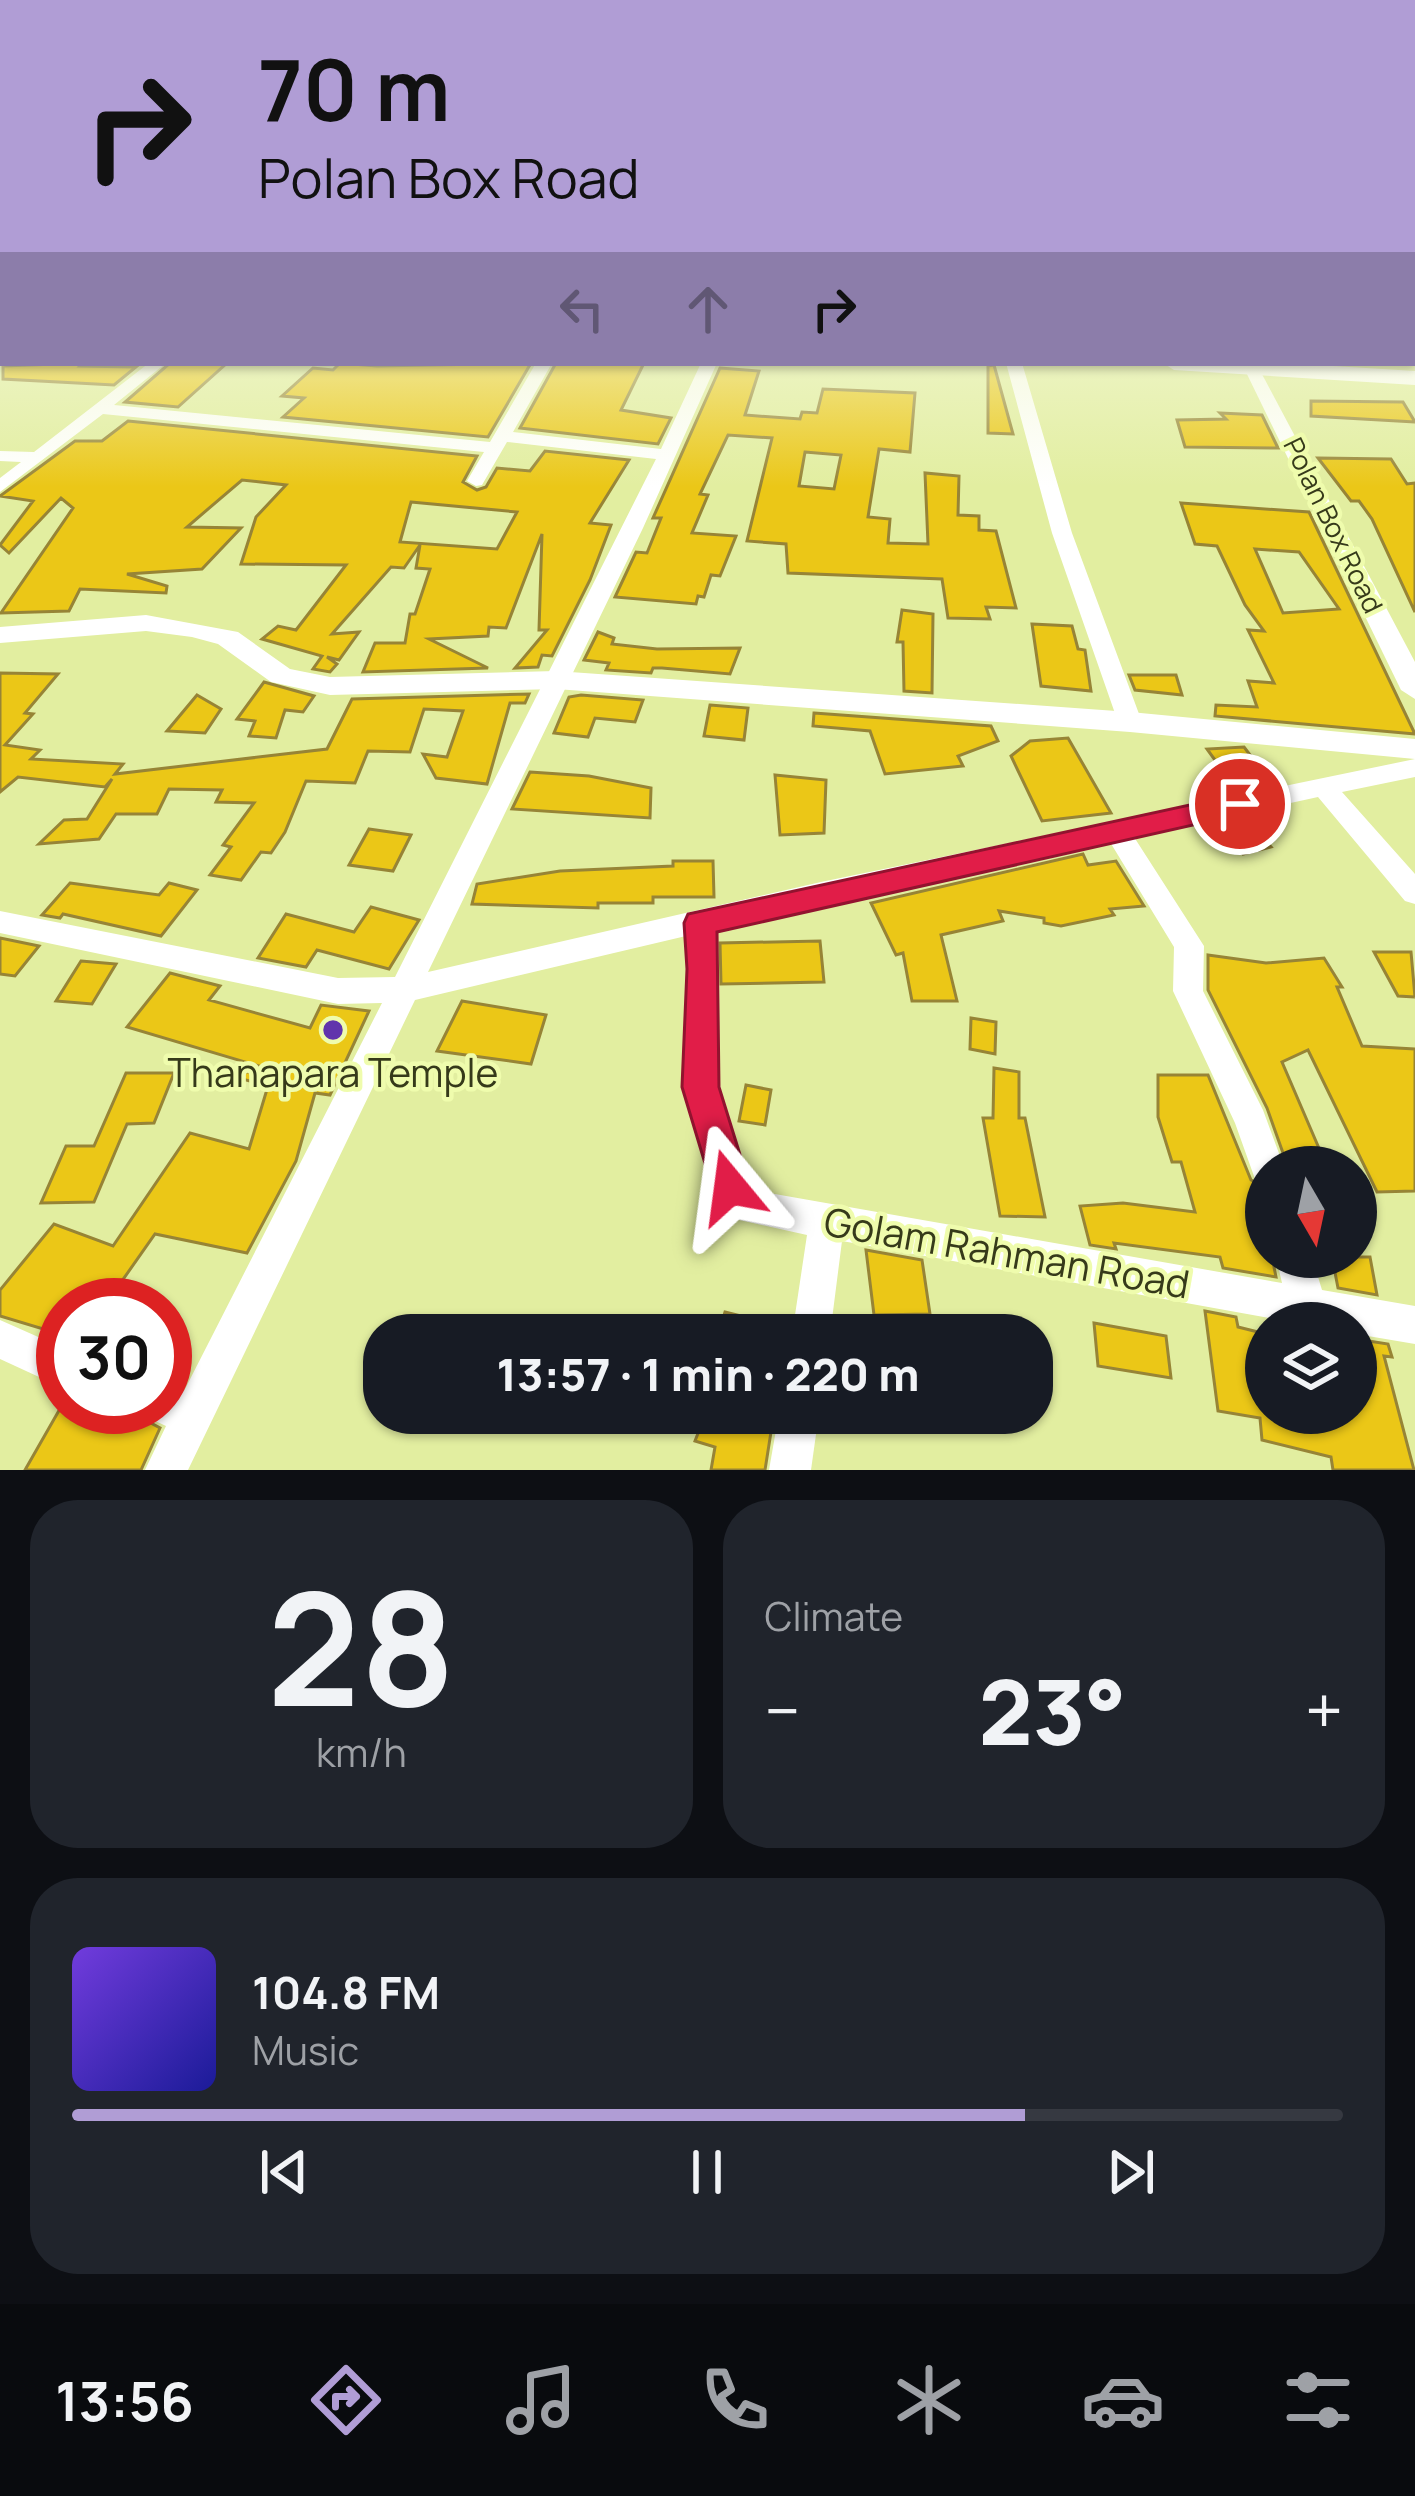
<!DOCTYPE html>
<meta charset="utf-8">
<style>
:root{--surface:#171b24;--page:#20242c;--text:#f1f3f6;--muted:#9ea1a6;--line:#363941;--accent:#b09dd5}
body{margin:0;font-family:Manrope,sans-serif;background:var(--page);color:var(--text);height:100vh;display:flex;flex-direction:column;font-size:45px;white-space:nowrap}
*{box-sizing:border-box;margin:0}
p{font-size:39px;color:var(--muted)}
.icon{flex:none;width:66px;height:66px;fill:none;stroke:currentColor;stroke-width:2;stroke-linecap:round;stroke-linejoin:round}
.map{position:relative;height:1470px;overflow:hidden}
.drawer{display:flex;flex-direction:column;gap:30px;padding:30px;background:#0d0f14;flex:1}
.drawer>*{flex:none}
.hud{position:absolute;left:0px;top:0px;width:1416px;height:366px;box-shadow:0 3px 9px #0004;background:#b09dd5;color:#111;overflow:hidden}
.needle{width:78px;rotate:171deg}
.controls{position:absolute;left:1245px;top:1146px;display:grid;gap:24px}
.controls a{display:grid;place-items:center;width:132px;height:132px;border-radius:50%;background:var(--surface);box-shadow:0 3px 9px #0004;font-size:60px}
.speed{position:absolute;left:36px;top:1278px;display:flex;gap:24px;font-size:60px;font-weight:700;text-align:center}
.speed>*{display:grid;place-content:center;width:156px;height:156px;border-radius:50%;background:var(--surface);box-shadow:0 3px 9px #0004;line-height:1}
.speed .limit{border:18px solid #d22;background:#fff;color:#111}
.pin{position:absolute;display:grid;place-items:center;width:102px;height:102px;color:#fff;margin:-51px;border:6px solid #fff;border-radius:50%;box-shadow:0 3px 12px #0007}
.me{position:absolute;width:132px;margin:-66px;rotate:344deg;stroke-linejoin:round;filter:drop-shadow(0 0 9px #0008)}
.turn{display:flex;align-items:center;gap:42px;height:252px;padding:0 60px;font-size:54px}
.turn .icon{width:156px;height:156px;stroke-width:2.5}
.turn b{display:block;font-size:84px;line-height:102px}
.lanes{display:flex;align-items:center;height:114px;padding:0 60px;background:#0003;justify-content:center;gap:60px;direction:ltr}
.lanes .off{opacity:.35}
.big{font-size:90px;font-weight:800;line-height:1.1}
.drawer .card{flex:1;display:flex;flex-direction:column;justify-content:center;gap:18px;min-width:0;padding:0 42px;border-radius:48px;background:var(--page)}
.drawer .dial{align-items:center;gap:0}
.dial b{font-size:156px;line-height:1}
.song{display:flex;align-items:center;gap:36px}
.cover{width:144px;height:144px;border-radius:18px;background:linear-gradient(135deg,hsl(260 70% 55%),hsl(240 70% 35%))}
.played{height:12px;border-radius:6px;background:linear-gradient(90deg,var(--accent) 75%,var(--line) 75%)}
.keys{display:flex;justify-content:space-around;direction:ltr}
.heat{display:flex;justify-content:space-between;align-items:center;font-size:66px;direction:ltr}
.drawer .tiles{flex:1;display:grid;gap:30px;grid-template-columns:1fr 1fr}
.card:last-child{grid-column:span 2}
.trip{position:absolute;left:363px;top:1314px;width:690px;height:120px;border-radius:48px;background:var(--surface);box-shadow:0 3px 9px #0004;font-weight:800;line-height:120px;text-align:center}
.tabs{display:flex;height:192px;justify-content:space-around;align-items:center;background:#090b0e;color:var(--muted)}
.tabs .icon{width:84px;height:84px}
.tabs .active{color:var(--accent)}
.tabs b{font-size:54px;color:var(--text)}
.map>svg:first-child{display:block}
.building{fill:#ebc717;stroke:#978436;stroke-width:3;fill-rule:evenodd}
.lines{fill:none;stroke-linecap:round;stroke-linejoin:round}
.minor{fill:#fff;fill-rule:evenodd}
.tertiary{fill:#fff;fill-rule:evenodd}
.secondary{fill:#fff;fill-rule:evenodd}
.route{fill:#e11d48;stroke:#92132f;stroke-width:3}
.poi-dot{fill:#6134ac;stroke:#effcad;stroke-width:4.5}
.labels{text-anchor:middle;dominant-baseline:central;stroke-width:9;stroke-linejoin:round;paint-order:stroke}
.far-street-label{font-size:27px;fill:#363a1a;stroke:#effcad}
.near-poi-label{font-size:39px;fill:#363a1a;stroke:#effcad}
.near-street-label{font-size:39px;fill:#363a1a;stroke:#effcad}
</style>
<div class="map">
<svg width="1415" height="1470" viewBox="0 0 1415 1470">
<rect width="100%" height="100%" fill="#e2eea0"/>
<g class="building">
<path d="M83,363L80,366L136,367L114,385L3,379V366Z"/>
<path d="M170,363H227L178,407L125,402Z"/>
<path d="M340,363L377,366L531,363L488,437L283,417L304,398L282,396L313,368L333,370Z"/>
<path d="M556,363H644L621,410L671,418L658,444L520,428Z"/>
<path d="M994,365L1013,434L988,433V366Z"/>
<path d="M720,368L759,371L745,415L800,419L802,412L817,413L823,389L915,393L910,452L879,449L868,517L890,519L888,543L928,544L925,473L959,476L958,515L979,516V530L996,531L1016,608L986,607L990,619L948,618L942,579L788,573L786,544L747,541L772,438L728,435L700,494L708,495L692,533L736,536L720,576L711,575L704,597L698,596L696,604L615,597L636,552L647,553L661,518H653ZM805,452L841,455L834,489L799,486Z"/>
<path d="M1311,401L1403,402L1415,422L1311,416Z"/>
<path d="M1220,413L1262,415L1278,448L1185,447L1177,420L1226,419Z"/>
<path d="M128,421L477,456L463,482L477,490L486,487L497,468L530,471L545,451L629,460L590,523L611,525L590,580L552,656L542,655L538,667L515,668L547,630H539L542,534L506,628L489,627L488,636L429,639L488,668L363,672L375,643H405L410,614H415L430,569L416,568L420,545L404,568L391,567L332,634L359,632L339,660L327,657L337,664L330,672L313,669L322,656L262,639L278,626L296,630L346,565L241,564L256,517L286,485L242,480L187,527L241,528L202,569L127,574L167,586L166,593L80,589L69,611L1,613L73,508L61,498L9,553L0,545L33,501L0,496L75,441H102ZM411,502L517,512L497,549L400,542Z"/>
<path d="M1318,458L1391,459L1407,484L1415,483V612L1372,519L1359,501H1351Z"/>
<path d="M1181,503L1309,512L1415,734L1215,716L1216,705L1257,707L1248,681L1274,683L1248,630L1264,631L1245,605L1217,546L1195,544ZM1255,549L1299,552L1339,609L1283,613Z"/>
<path d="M902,610L933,614L932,693L904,691L903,642H897Z"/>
<path d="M1032,624L1072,626L1078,649L1085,650L1091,691L1041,686Z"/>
<path d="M598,632L614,638L612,644L657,649L740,648L730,674L662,668H653L651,673L606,670L609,663L584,660Z"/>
<path d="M0,673L58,674L25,713L33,714L5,745L40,750L31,759L123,764L115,774L327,749L352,699L529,694L525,703H510L487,784L436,778L423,754L447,757L463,711L424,709L410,752L368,751L355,783L306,781L285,832L271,853L261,852L241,880L210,875L231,847L223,845L254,803L216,802L222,790L169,789L157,814H116L99,839L39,844L64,820L87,819L112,779L105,787L18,777L0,792Z"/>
<path d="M1129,675H1176L1182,695L1135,690Z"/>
<path d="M264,682L314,696L303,712L285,710L276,738L249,736L255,721L237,719Z"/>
<path d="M197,695L221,709L205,733L167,731Z"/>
<path d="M581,695L643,700L635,722L595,718L588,737L554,733L569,697Z"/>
<path d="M710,705L748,708L744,740L704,736Z"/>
<path d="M814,713L991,726L998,741L958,756L963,766L885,774L870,731L813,726Z"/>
<path d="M1068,738L1111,813L1042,821L1011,756L1030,741Z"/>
<path d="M1244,747L1257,764L1254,777L1230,781L1207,749Z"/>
<path d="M530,772L589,776L651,788L650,818L512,809Z"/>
<path d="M775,775L826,780L824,833L780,835Z"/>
<path d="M1248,821L1271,847L1243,854L1220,828Z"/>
<path d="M369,829L411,835L393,871L349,865Z"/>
<path d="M1083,854L1088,865L1116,861L1144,906L1110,909L1114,915L1061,926L1044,923V918L999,911L1003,921L941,935L957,1001H912L903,953L896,955L871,903Z"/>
<path d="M673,861H713L714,897H653V903H598V908L472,904L477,884L560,871L673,866Z"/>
<path d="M70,883L159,895L169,883L197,890L161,936L63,914L60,918L42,915Z"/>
<path d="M371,907L419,920L389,969L317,950L306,967L258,958L286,914L354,932Z"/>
<path d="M0,938L39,946L15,976L0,974Z"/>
<path d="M820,941L824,982L721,984L720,943Z"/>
<path d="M1374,952H1411L1415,997L1398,996Z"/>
<path d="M1208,955L1266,963L1324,958L1342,987H1337L1362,1046L1415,1049V1191L1377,1192L1308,1050L1282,1062L1327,1167H1288L1267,1108L1208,990Z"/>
<path d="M81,961L116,964L92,1004L56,1001Z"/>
<path d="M170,973L220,986L209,1000L310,1028L321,1005L369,1011L330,1095L315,1093L296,1161L247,1253L155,1234L105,1305H63V1335L0,1316V1290L54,1224L113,1246L190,1133L249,1149L268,1086L235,1077L236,1072H279L127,1027Z"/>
<path d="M462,1001L546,1015L531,1064L437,1051Z"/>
<path d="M971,1018L996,1022L995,1054L970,1049Z"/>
<path d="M994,1068L1019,1072V1118H1025L1045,1217L1000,1216L983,1118H993Z"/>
<path d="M126,1073H174L154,1123L127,1124L94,1202L41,1203L66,1146H94Z"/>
<path d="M1158,1075H1208L1251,1180L1266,1187V1257H1272L1276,1277L1223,1268L1220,1257L1114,1243L1116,1249L1090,1245L1080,1206L1123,1203L1195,1212L1181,1162H1172L1158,1117Z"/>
<path d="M746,1085L771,1090L765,1125L739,1121Z"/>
<path d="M866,1250L922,1260L930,1314L874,1315Z"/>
<path d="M1332,1257H1370L1377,1295L1338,1288Z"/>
<path d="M1205,1311L1236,1317L1238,1327L1266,1334V1413H1356V1339L1388,1344L1392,1357L1384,1356L1414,1470H1333L1331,1457L1262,1440L1260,1418L1218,1411Z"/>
<path d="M725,1312L789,1328L788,1335H718Z"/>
<path d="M1094,1323L1166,1336L1171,1378L1098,1366Z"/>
<path d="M61,1407H121L160,1428L141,1470H25Z"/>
<path d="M706,1413H774L765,1470H711L715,1447L695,1441Z"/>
</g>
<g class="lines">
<g class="minor">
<path d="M149,363H166L114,405L490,442L536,363H552L513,432L661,449L701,363H717L643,528L428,972L821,882L1415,759V777L1342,792L1415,874V904L1405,901L1318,797L1134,837L1204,946L1203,991L1263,1110L1284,1167H1266V1183L1255,1179L1235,1123L1173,991L1174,947L1110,842L715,929C720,1018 704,1115 758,1191L1282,1283L1276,1257H1312L1322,1290L1415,1306V1344L1356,1334V1323H1297L842,1241L830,1335H792L807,1235L735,1219C672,1123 690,1043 686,936L415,1000L188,1470H145L166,1426L151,1419L146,1407H165V1385L184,1391L382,1003L338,1004L0,933V911L338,978L395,977L656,459L507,442L482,485L476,486L467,481L484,452L103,414L0,492V478L21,462L0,461V451L34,452Z"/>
<path d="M1006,363H1022L1072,533L1142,722L1138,728L1130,730L1118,722L1052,533Z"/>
<path d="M0,1320L63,1348V1388L0,1359Z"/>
<path d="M779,1413H819L811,1470H769Z"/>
</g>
<g class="tertiary">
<path d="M1256,363L1415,662V699L1401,690L1244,368Z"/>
<path d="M146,615L238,632L290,669L330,677L556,671L1130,712L1415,739V759L1130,732L556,689L330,695L271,682L218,644L192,637L146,631L0,643V627Z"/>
</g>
<g class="secondary">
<rect x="0" y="284" width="3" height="12"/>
<path d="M1163,363H1284L1415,371V385L1174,370Z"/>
</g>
</g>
<linearGradient id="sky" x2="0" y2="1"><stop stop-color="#59bccf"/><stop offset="0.58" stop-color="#f2f7d4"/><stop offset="1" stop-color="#f2f7d4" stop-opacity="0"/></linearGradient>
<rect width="1415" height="487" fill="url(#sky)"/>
<path class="route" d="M1240,794L1255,804L1251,812L717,932L719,1087L750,1187L744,1200L730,1206L716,1200L682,1087L687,969L684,923L688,914Z"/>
<circle class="poi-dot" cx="333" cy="1030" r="12"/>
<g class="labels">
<g class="far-street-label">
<text transform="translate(1334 525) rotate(64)">Polan Box Road</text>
</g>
<g class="near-poi-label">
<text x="333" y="1072">Thanapara Temple</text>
</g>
<g class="near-street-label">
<text transform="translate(1007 1252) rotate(10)">Golam Rahman Road</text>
</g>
</g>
</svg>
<div class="controls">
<a><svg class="needle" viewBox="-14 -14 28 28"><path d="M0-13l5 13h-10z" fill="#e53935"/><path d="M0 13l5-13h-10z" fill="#9ea1a6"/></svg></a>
<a><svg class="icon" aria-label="layers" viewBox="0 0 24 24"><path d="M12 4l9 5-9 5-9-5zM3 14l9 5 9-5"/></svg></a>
</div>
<div class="speed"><div class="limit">30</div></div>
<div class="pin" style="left:1240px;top:804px;background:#d93025"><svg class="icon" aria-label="arrive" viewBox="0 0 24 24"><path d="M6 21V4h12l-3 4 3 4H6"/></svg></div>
<svg class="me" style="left:730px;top:1187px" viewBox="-20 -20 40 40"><path d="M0-17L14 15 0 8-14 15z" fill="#e11d48" stroke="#fff" stroke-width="4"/></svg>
<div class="trip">13:57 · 1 min · 220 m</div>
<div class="hud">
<div class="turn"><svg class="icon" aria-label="right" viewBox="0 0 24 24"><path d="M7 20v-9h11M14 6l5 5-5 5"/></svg><div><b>70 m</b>Polan Box Road</div></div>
<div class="lanes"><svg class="icon off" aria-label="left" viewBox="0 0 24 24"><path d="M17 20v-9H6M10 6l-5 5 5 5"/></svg><svg class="icon off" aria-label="ahead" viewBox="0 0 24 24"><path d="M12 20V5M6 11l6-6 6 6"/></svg><svg class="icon" aria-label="right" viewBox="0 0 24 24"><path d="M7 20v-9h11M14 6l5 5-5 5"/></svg></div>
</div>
</div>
<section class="drawer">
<div class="tiles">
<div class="card dial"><b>28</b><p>km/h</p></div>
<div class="card"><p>Climate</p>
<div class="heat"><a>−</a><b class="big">23°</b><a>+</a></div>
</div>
<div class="card">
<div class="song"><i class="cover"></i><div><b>104.8 FM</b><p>Music</p></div></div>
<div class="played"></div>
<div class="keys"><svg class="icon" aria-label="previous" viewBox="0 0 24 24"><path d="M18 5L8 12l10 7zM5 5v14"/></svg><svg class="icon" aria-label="pause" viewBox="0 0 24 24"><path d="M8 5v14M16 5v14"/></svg><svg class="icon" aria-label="next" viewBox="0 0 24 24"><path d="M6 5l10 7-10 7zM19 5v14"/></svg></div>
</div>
</div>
</section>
<nav class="tabs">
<b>13:56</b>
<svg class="icon active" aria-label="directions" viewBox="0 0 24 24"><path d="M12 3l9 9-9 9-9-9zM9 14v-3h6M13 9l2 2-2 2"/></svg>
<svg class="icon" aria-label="music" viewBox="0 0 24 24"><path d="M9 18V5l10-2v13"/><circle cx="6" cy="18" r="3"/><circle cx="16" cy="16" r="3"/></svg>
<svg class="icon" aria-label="phone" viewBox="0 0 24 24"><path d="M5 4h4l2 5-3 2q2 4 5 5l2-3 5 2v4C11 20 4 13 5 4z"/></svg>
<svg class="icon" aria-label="climate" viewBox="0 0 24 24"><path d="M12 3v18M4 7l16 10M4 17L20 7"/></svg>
<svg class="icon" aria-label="car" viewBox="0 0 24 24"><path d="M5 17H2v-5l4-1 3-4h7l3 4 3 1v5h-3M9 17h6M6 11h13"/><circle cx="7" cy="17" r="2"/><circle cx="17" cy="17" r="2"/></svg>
<svg class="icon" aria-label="filters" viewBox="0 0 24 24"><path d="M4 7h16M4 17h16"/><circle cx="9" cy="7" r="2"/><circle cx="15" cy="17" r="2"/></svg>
</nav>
